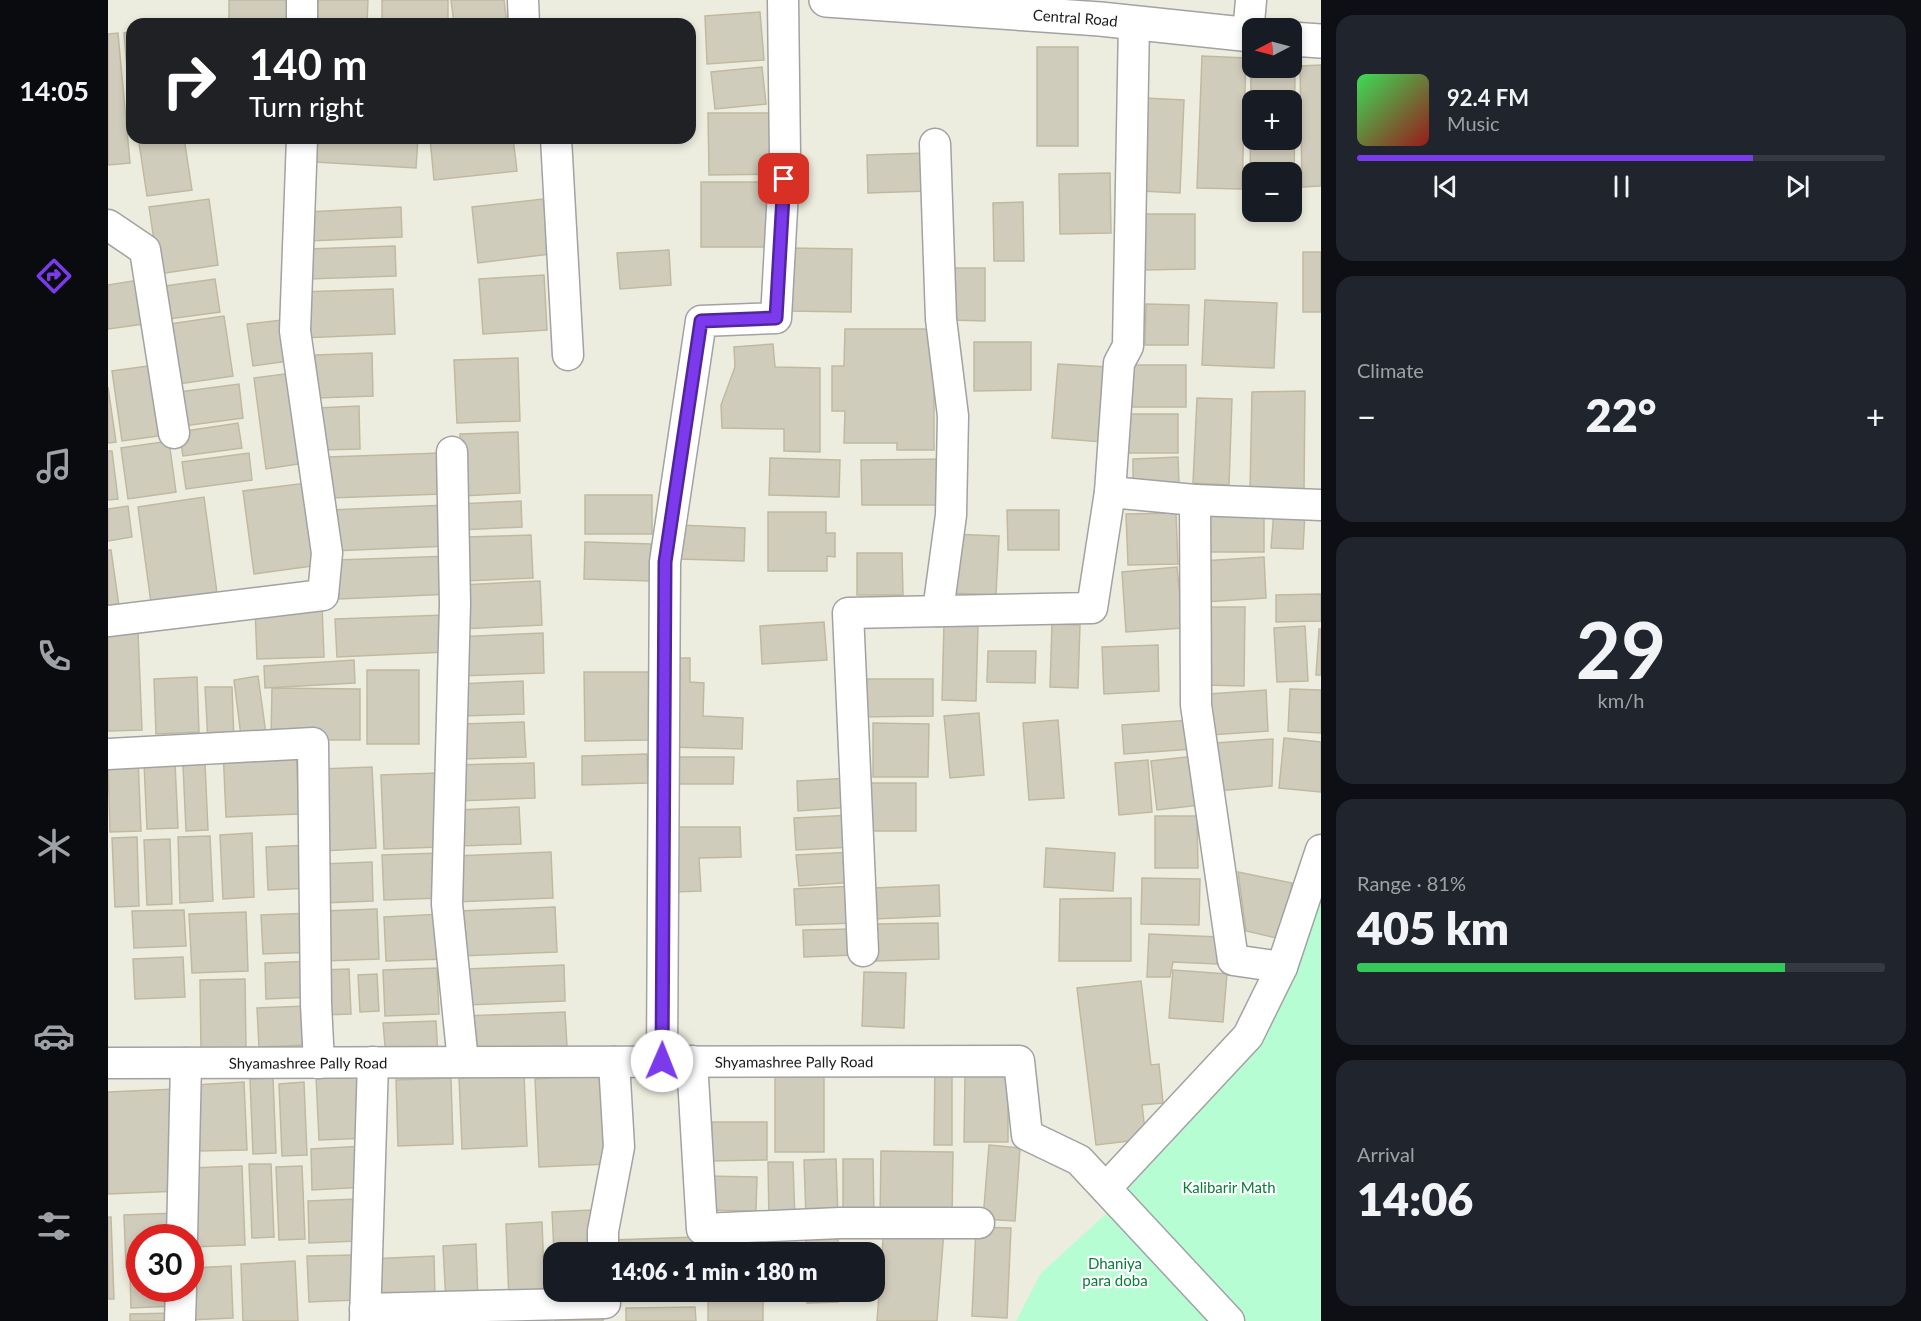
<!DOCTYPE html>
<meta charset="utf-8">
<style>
:root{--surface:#171b24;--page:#20242c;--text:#f1f3f6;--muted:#9ea1a6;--line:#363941;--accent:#7c3aed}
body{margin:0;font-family:Lato,sans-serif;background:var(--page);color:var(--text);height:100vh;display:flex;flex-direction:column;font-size:22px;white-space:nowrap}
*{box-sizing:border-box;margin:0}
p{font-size:20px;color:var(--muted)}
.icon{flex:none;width:33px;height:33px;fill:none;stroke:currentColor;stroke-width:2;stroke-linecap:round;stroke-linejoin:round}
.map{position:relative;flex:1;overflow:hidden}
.side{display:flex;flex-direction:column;gap:15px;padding:15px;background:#0d0f14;width:600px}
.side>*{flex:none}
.hud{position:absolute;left:18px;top:18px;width:570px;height:126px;border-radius:18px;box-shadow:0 3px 9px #0003;background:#202124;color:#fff;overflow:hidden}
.needle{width:39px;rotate:264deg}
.buttons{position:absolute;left:1134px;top:18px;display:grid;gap:12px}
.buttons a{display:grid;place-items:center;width:60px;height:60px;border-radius:12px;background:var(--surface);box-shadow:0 3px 9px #0003;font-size:30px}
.speed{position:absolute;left:18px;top:1224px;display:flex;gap:12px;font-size:30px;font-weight:700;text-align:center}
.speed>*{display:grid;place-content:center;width:78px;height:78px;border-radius:50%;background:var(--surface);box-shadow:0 3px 9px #0003;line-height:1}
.speed .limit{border:9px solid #d22;background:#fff;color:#111}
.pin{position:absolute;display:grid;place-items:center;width:51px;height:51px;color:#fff;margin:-26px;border-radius:12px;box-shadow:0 3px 9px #0006}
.me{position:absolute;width:66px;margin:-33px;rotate:1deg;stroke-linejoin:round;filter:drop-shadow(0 0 4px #0008)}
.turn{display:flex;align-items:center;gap:21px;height:126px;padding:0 24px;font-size:27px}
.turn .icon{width:78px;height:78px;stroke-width:2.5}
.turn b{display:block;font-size:42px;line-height:51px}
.big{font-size:45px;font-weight:800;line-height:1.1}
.side .tile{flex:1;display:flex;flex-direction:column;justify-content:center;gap:9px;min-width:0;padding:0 21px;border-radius:18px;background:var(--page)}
.side .dial{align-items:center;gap:0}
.dial b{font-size:78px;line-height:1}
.song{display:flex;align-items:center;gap:18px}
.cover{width:72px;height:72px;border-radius:9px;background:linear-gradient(135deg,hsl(130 70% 55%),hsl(0 70% 35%))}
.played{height:6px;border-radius:3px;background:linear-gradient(90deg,var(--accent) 75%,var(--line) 75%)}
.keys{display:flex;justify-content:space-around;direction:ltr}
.heat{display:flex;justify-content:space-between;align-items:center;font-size:33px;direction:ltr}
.charge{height:9px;border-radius:4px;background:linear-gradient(90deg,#34c759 81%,var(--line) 0)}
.trip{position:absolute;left:435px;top:1242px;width:342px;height:60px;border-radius:18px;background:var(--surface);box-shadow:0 3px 9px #0003;font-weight:800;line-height:60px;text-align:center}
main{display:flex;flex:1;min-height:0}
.dock{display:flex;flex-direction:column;width:108px;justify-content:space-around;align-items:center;background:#090b0e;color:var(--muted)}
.dock .icon{width:42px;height:42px}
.dock .active{color:var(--accent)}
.dock b{font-size:27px;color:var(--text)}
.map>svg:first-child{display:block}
.park{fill:#b6fdd4}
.building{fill:#d0ccbc;stroke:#c0b9a0;stroke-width:1.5;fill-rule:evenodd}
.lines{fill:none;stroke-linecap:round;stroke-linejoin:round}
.minor-casing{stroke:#a2a2a2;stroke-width:33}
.tertiary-casing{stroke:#a2a2a2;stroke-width:36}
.minor{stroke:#fff;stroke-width:30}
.tertiary{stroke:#fff;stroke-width:33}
.route-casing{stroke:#51269a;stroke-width:15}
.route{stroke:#7c3aed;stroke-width:10}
.labels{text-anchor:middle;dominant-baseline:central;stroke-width:4.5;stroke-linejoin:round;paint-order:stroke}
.street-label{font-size:15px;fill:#1b1b1b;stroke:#fff}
.park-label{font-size:15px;fill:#047e38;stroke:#fff}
</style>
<main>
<nav class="dock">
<b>14:05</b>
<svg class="icon active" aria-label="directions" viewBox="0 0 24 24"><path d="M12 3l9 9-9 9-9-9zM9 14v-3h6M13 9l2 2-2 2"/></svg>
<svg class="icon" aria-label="music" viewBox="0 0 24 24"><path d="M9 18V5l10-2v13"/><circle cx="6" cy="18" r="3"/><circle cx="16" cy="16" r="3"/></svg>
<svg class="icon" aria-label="phone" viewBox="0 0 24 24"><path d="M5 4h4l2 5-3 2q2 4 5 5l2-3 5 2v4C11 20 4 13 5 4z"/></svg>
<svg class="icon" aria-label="climate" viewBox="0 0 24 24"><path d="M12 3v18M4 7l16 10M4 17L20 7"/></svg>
<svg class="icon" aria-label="car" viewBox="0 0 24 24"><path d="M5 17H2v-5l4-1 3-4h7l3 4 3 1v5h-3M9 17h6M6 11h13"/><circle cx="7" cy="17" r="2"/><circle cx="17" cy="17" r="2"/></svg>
<svg class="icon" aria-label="filters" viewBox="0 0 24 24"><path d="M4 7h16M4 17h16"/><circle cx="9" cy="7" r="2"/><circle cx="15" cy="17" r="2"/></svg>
</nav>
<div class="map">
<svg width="1213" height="1321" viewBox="0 0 1213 1321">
<rect width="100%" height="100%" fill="#ededdf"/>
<path class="park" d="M1213,873V1321H908L933,1273L1011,1202L998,1188L1184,979Z"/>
<g class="building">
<rect x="121" y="0" width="64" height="24"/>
<path d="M210,0H260L259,24H210Z"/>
<rect x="274" y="0" width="66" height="24"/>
<path d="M343,0H396L399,24H346Z"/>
<path d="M652,12L656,60L599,64L597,16Z"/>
<path d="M24,32V130L16,33Z"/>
<path d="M10,33L22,163L0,165V34Z"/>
<rect x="929" y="47" width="41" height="99"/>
<path d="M1094,56L1138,58L1134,189L1089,188Z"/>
<path d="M1213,65V186L1194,187L1192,66Z"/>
<path d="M654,67L658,104L607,109L603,72Z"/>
<path d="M1143,68L1187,69L1186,196H1184V172H1144V195H1142ZM1144,100H1184V140H1144Z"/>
<path d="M1037,98L1076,100L1072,193L1033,191Z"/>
<path d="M600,113H665L667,174L601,175Z"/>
<path d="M66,138H76L84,190L39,196L31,143Z"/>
<path d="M208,138H310L308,168L207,162Z"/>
<path d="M322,138H405L409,171L326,180Z"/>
<path d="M819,153L821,191L760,193L759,155Z"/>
<path d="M1002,173L1003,233L952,234L951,174Z"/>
<rect x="593" y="182" width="69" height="65"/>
<path d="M101,199L110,265L51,274L41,207Z"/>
<path d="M435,199L442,254L370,263L364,207Z"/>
<path d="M915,202L916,261H886L885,203Z"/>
<path d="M293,207L294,237L200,241L199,212Z"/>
<path d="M1035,214H1087V269L1036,270Z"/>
<path d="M287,246L288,276L200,279L199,249Z"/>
<path d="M681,248L744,249L743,312L680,311Z"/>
<path d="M561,250L563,285L512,289L509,253Z"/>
<rect x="1195" y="252" width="18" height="60"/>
<path d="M845,268H877V321L844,320Z"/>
<path d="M436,275L439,330L375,334L371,279Z"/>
<path d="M37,279L43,323L0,329V285Z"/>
<path d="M107,279L112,312L61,319L57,286Z"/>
<path d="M285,289L287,334L193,338L190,292Z"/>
<path d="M1097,300L1169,303L1166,368L1094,365Z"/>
<path d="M1038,304L1081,305L1080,345H1037Z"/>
<path d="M116,316L125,376L71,384L62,324Z"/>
<path d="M183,319L188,360L145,366L139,324Z"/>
<path d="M737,329H826V450H789V443H736L737,411H724V366H736Z"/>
<path d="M866,342H923V390L866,391Z"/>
<path d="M665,344L667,367L712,368V452L676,451V429L614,428L613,405L627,367L626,347Z"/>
<path d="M264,353L265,396L209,398L207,355Z"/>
<path d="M410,358L412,421L349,423L346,360Z"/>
<path d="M950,364L1000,367L995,442L944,438Z"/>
<path d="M47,365L57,435L14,441L4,371Z"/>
<path d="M1023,365H1078V407H1024Z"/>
<path d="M184,373L196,463L158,469L146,378Z"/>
<path d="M131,384L135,418L76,426L71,392Z"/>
<path d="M0,387L8,442L0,443Z"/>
<path d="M1197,391L1196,491H1142L1144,392Z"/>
<path d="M1089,398L1124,399L1121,485L1085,483Z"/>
<path d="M251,406L252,449L211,450L209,408Z"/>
<rect x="1020" y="414" width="50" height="39"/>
<path d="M130,423L134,448L75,456L71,432Z"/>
<path d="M410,432L412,493L354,496L352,434Z"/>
<path d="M61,441L68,492L20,499L13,448Z"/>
<path d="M0,451H4L10,499L0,500Z"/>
<path d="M141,453L144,480L78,489L74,462Z"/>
<path d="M332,453L334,494L222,498L220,457Z"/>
<path d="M1070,457L1071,484L1025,485V459Z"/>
<path d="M662,458L732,460L731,497L661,495Z"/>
<path d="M840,459L841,505H754L753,460Z"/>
<path d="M199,483L211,565L146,574L135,491Z"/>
<rect x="477" y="495" width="67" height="39"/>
<path d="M96,497L109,593L43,603L30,507Z"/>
<path d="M413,501L414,527L352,530L351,504Z"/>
<path d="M340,505L341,546L224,551L222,510Z"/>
<path d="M20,506L24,537L0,541V509Z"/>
<path d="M899,510H951V550H900Z"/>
<path d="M1166,510L1197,512L1195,549L1163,548Z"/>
<path d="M660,512H718V533H727V557L719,556V571H660Z"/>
<path d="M1095,512H1156V552H1094Z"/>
<path d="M1068,513L1070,564L1020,565L1018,514Z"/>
<path d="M572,525L637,528L636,561L571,559Z"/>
<path d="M843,534L891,536L888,595L841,593Z"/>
<path d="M423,535L425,578L357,581L356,537Z"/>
<path d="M477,542L543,544L542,581L476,579Z"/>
<path d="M0,550H3L11,606L0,607Z"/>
<path d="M749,553H794L795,595H749Z"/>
<path d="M343,556L344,594L231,599L229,560Z"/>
<path d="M1156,557L1158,598L1096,602L1094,561Z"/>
<path d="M1069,567L1075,628L1018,632L1014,572Z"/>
<path d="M432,581L434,625L354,629L353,585Z"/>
<path d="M1213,594V621L1168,622V595Z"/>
<path d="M214,605L216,657L149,659L147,608Z"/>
<path d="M1100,607H1137L1136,686L1098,685Z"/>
<path d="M337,615L338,652L229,657L227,619Z"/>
<path d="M716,622L719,660L654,664L652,626Z"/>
<path d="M836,624L870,625L868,701L834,700Z"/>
<path d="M944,624L972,625L970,688L942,687Z"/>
<path d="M1197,626L1200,681L1169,682L1166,628Z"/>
<path d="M1211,629H1213V675H1208Z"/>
<path d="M30,632L34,730L0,731V633Z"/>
<path d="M435,633L436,673L350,676L348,637Z"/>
<path d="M1050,645L1051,691L996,694L994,647Z"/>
<path d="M880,651H928L927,683L879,682Z"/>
<path d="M562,658H582V682L596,683L595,716L635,718L634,749L560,747Z"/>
<path d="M246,660L247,683L157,688L156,666Z"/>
<rect x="259" y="670" width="52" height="74"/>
<path d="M476,672H542V740L477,741Z"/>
<path d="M150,676L159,741L134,744L126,680Z"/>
<path d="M89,677L91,732L48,734L46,679Z"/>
<path d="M751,679H825V716L751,717Z"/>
<path d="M415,681L416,714L353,716L352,684Z"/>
<path d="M97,687H124L126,742L100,743Z"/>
<path d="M164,688L252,689V740H163Z"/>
<path d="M1182,689L1213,690V733L1180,731Z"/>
<path d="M1158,690L1160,731L1102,735L1100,694Z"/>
<path d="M871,713L876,775L842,778L836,716Z"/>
<path d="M950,720L956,798L921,800L915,723Z"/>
<path d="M1083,720L1085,749L1016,754L1014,725Z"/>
<path d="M416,722L418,757L354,759L352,724Z"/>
<path d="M765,723L821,724L820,777H765Z"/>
<path d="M1176,738L1213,742V792L1171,788Z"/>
<path d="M1165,739L1164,786L1110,791L1107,743Z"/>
<path d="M188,745L191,814L118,817L115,748Z"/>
<path d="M539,754L540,783L474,785V756Z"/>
<path d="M1087,756L1092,805L1049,810L1043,761Z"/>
<path d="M562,757H626L625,784H562Z"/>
<path d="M30,758L33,831L2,832L0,759Z"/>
<path d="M1040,760L1044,812L1011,815L1007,763Z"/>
<path d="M67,762L70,828L39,829L36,763Z"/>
<path d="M97,763L100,830L78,831L75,765Z"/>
<path d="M426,763L427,798L349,801L347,765Z"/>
<path d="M264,767L268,848L215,851L212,769Z"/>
<path d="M330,773L332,847L276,849L273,775Z"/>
<path d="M742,778L744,807L690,811L689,781Z"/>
<rect x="751" y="783" width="57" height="48"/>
<path d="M411,807L413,844L351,846L350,810Z"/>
<path d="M745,815L746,847L688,850L686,818Z"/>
<path d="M1047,816H1089L1090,868H1047Z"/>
<path d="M563,827H632L633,857L591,858L593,891L566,892Z"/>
<path d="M144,833L146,897L115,899L112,835Z"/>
<path d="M102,836L105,901L72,903L70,837Z"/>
<path d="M29,837L31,906L7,907L4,838Z"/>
<path d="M62,839L64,904L39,905L36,840Z"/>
<path d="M203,845L205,888L160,890L158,847Z"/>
<path d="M938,848L1007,853L1005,891L936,887Z"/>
<path d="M443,852L445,898L347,902L345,856Z"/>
<path d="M746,852L748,882L691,886L688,855Z"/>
<path d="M331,853L334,898L276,900L274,855Z"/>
<path d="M264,862L265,901L214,903L213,864Z"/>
<path d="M1130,872L1184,883L1173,939L1138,931Z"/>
<path d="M1034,878L1092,879L1091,925L1033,924Z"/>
<path d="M831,885L832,916L767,919L766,888Z"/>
<path d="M747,886L748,923L688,925L686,889Z"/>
<path d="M1023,898V961H951L952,899Z"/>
<path d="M447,907L449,952L352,956L351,911Z"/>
<path d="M269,909L271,959L217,961L215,911Z"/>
<path d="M76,910L78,946L26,948L24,911Z"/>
<path d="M138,912L140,971L84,973L81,914Z"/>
<path d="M206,913L208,952L155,954L153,915Z"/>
<path d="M335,914L337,959L278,961L276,917Z"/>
<path d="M830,923L831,959L768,961L767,924Z"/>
<path d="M745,929L746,955L696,957L695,930Z"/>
<path d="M1041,934L1111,937L1109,964L1065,962L1062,977H1039Z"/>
<path d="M75,957L77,997L27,999L25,959Z"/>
<path d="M205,961L207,997L158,999L157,963Z"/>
<path d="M456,965L457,1001L358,1005L357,969Z"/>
<path d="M329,968L331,1014L277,1016L275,970Z"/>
<path d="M241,969L243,1014L214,1015L212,970Z"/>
<path d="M1065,970L1119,974L1115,1022L1061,1018Z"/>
<path d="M756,972L798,973L796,1028L754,1026Z"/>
<path d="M269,974L271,1011L252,1012L250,975Z"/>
<path d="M137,979L138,1048L93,1049L92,980Z"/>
<path d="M1033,981L1043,1065L1051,1064L1055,1103L1034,1105L1038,1139L988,1145L969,988Z"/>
<path d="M197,1006L198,1045L151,1047L149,1008Z"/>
<path d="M457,1012L459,1046L355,1050L354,1016Z"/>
<path d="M328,1021L330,1057H278L275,1023Z"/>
<path d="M827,1062H844V1145H826Z"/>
<path d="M260,1074L262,1138L211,1140L208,1076Z"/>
<path d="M416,1074L419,1146L354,1149L351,1076Z"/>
<path d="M497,1075L501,1164L431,1167L427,1079Z"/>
<path d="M857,1075H900V1142H856Z"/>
<rect x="667" y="1076" width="49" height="76"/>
<path d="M165,1078L168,1153L145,1154L142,1079Z"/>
<path d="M343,1078L345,1144L290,1146L288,1080Z"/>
<path d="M136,1082L139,1150L90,1151L87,1085Z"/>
<path d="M196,1082L199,1155L174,1156L171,1084Z"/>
<path d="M68,1089L72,1191L0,1194V1092Z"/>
<path d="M604,1122H659V1160L604,1161Z"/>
<path d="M881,1145L912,1148L907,1221L875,1219Z"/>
<path d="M256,1146L258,1187L204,1190L203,1149Z"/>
<path d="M773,1151L845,1152L844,1220L772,1219Z"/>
<path d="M728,1159L730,1217L698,1218L696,1160Z"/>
<path d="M735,1159H765L766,1218H735Z"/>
<path d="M660,1162H685L687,1222H661Z"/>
<path d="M141,1164H163L166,1237L144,1238Z"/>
<path d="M134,1166L137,1245L84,1247L81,1168Z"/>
<path d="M194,1166L197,1239L171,1240L168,1167Z"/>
<path d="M598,1176L649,1177L648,1211L598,1210Z"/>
<path d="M249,1199L250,1241L201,1243L200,1201Z"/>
<path d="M484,1210L486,1252H446L444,1212Z"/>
<path d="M69,1213L70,1238H32V1266L18,1267L16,1215Z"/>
<path d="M0,1217H3L6,1299H0Z"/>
<path d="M434,1222L437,1300L401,1302L398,1224Z"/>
<path d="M776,1226L836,1230L829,1321H769Z"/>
<path d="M730,1227V1252H698V1228Z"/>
<path d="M868,1227L903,1228L899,1318L864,1316Z"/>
<path d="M587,1237L588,1252H506L505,1240Z"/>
<path d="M368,1244L370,1303L338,1304L335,1246Z"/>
<rect x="603" y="1249" width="51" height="3"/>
<path d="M246,1255L248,1300L201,1302L199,1256Z"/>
<path d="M326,1256L327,1298L262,1301L260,1259Z"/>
<path d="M187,1261L190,1321H135L133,1264Z"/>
<path d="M123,1266L125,1318L79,1320L82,1288V1268Z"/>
<path d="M32,1272V1288H65L66,1306L23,1308L22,1273Z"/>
<path d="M510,1292H587V1301L510,1300Z"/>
<rect x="600" y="1292" width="55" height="29"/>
<path d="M699,1292H730V1302L699,1303Z"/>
<path d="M587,1307L588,1321H518V1308Z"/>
<path d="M495,1308V1321H447V1310Z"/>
<path d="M66,1313V1321H22V1314Z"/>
</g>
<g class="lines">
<g class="minor-casing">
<g id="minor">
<path d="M194,0V24"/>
<path d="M415,0L416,24"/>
<path d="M1140,34L1143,0"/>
<path d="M448,138L460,355"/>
<path d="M827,144L833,319L845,416L843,515L830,611"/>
<path d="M0,225L37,250L66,433"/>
<path d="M344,452L347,604L339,904L355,1062"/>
<path d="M1002,492L1087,500L1088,705L1125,960L1174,967"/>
<path d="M1087,500L1213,505"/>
<path d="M0,621L215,595L219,553L187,331L194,138"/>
<path d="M0,754L205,743L208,1004L211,1063"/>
<path d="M755,951L740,613L984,608L1002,492L1011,363L1020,346L1026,23"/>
<path d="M554,1061L557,562L593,321L668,318L677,155L675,0"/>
<path d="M584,1061L594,1229L732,1223H871"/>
<path id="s1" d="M0,1063L911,1061L919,1135L971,1160L1121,1321"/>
<path d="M998,1188L1140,1036L1174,967L1213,850"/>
<path d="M74,1238L78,1063"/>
<path d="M495,1252V1231L511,1147L506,1062"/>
<path d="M257,1309L497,1303"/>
<path d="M72,1321L73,1288"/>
<path d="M257,1321L265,1062"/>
</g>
</g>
<g class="tertiary-casing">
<g id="tertiary">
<path id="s2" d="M718,0L992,19L1144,35"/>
<path d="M1184,39L1213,41"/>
</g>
</g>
<use href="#minor" class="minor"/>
<use href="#tertiary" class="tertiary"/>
</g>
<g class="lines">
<g class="route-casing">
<path id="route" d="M554,1061L557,562L593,321L668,318L676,179"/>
</g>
<use href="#route" class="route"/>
</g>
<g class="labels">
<g class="street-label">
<text stroke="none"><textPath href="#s2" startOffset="250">Central Road</textPath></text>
<text stroke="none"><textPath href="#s1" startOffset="686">Shyamashree Pally Road</textPath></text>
<text stroke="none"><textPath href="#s1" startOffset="200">Shyamashree Pally Road</textPath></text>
</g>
<g class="park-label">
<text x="1121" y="1187">Kalibarir Math</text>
<text x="1007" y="1263">Dhaniya<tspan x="1007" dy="17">para doba</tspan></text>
</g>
</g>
</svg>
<div class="buttons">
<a><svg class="needle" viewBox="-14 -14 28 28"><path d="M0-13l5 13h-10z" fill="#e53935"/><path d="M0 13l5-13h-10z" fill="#9ea1a6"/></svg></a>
<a>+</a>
<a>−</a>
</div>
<div class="speed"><div class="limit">30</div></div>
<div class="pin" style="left:676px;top:179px;background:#d93025"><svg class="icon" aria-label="arrive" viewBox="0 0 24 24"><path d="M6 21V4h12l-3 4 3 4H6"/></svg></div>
<svg class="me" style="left:554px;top:1061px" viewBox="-20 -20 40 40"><circle r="19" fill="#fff"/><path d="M0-13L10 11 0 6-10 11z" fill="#7c3aed"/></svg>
<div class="trip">14:06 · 1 min · 180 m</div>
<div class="hud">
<div class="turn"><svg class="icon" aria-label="right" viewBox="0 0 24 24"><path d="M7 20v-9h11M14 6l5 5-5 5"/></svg><div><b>140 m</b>Turn right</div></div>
</div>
</div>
<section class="side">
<div class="tile">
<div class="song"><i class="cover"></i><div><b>92.4 FM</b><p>Music</p></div></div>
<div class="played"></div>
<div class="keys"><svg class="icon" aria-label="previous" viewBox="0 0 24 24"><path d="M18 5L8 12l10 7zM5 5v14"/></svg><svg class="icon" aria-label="pause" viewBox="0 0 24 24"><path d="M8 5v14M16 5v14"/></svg><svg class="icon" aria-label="next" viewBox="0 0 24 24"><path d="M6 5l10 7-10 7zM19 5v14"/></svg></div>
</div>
<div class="tile"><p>Climate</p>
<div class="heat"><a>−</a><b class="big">22°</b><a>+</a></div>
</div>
<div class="tile dial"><b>29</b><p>km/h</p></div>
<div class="tile"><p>Range · 81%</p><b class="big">405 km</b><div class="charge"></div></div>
<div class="tile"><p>Arrival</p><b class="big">14:06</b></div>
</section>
</main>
